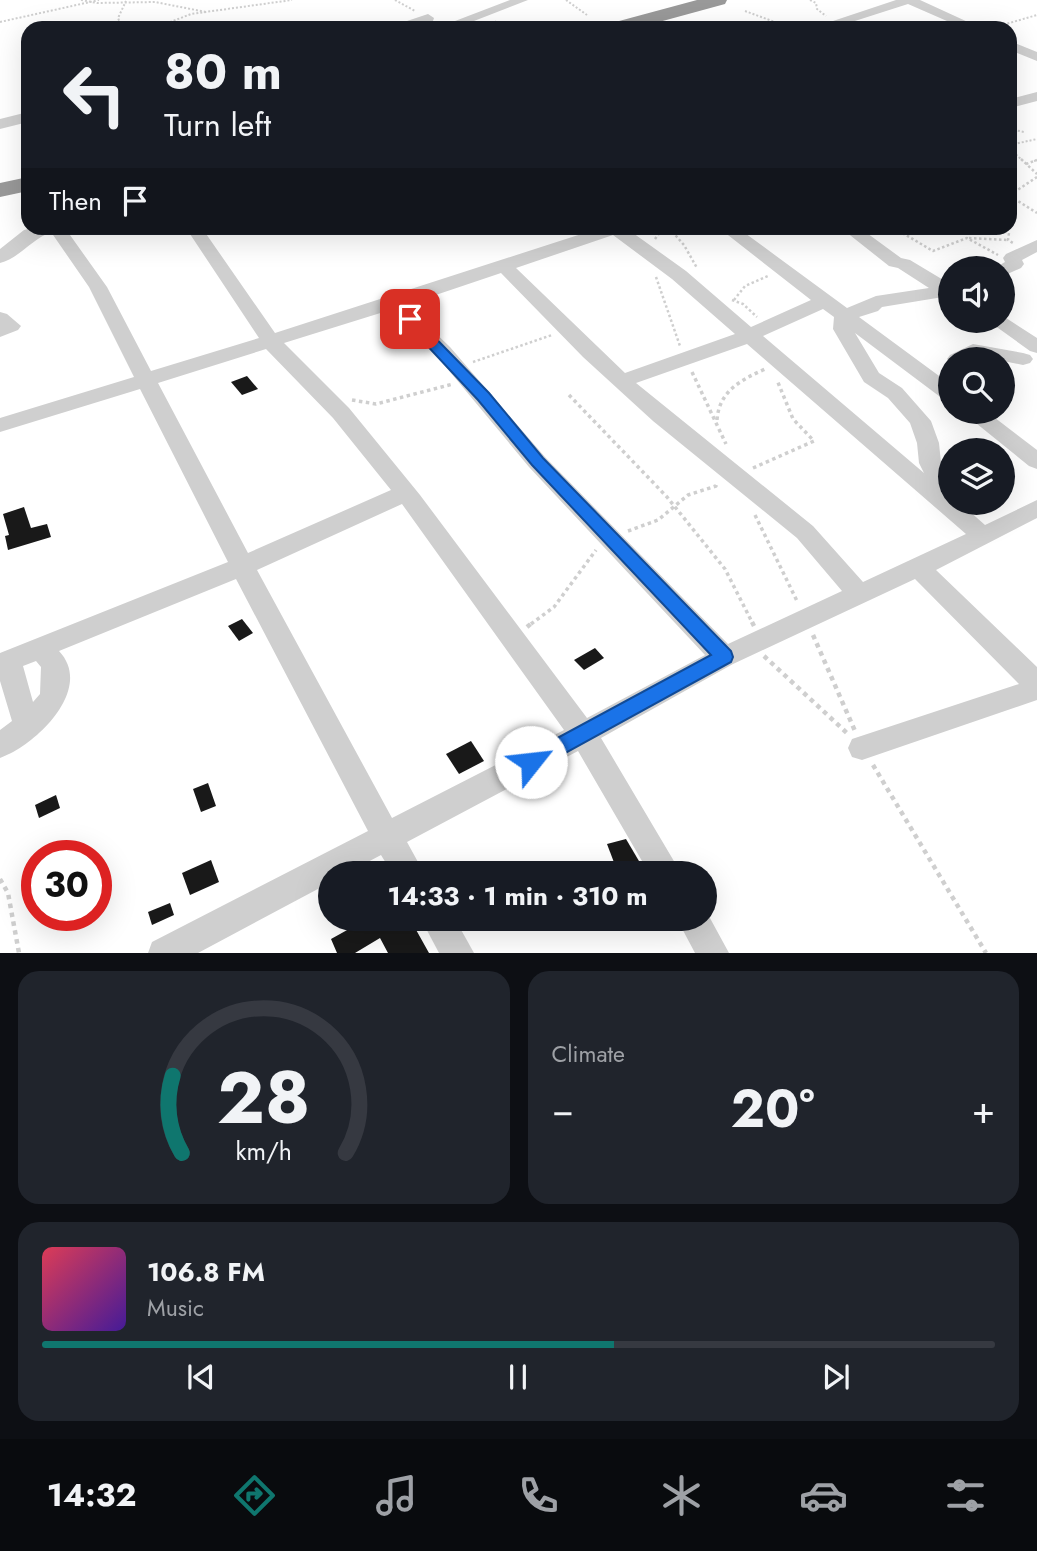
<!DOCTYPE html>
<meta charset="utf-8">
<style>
:root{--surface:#171b24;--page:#20242c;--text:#f1f3f6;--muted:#9ea1a6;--line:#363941;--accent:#0f766e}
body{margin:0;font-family:Jost,sans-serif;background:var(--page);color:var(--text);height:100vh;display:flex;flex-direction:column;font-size:26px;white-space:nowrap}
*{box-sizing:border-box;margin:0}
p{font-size:23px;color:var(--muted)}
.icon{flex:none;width:38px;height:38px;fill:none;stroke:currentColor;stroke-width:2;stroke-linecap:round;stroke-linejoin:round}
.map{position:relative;height:953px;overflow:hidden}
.drawer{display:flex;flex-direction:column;gap:18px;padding:18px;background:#0d0f14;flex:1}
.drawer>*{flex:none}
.top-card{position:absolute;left:21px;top:21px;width:996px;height:214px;border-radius:21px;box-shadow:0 7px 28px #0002;background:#171b24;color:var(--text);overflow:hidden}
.buttons{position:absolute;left:938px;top:256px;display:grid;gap:14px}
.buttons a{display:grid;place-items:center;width:77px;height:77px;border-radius:50%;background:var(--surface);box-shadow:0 7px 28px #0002;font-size:35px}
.speed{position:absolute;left:21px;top:840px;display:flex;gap:14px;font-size:35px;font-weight:700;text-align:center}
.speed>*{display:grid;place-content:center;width:91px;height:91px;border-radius:50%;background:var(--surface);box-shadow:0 7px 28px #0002;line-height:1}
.speed .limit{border:10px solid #d22;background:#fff;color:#111}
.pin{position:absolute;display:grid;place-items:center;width:60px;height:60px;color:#fff;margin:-30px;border-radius:14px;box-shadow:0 4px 10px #0006}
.me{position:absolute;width:77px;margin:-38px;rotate:61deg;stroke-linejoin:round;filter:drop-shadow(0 0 5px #0008)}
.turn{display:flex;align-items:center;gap:24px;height:147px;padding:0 28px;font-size:32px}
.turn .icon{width:91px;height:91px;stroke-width:2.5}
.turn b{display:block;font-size:49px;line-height:60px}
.then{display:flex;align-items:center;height:66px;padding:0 28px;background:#0003;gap:14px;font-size:26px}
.big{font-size:52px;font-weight:700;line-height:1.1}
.drawer .tile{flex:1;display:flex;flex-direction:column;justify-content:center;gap:10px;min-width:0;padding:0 24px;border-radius:21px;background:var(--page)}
.drawer .dial{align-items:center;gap:0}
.dial svg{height:182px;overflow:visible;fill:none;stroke:var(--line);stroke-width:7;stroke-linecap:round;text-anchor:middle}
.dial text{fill:var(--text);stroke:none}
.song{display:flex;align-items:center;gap:21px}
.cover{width:84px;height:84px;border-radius:10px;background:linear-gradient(135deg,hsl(350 70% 55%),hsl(260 70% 35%))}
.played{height:7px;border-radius:4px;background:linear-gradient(90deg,var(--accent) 60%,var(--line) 60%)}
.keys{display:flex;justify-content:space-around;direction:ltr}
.heat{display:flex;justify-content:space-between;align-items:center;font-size:38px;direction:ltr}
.drawer .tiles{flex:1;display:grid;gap:18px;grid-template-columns:1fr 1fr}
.tile:last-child{grid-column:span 2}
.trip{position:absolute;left:318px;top:861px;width:399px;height:70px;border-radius:35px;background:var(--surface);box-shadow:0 7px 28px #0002;font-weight:700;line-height:70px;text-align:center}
.tabs{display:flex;height:112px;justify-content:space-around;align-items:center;background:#090b0e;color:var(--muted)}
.tabs .icon{width:49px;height:49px}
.tabs .selected{color:var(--accent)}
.tabs b{font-size:32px;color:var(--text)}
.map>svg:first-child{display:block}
.building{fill:#191919}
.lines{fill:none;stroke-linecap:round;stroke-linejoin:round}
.path-far3{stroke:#cfcfcf;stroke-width:2;stroke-dasharray:2 2;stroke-linecap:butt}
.path-far2{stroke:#cfcfcf;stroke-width:2.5;stroke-dasharray:2.5 2.5;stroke-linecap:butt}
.path-far1{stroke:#cfcfcf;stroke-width:3.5;stroke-dasharray:3.5 3.5;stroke-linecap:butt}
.path{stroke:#cfcfcf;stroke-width:4.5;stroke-dasharray:4.5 4.5;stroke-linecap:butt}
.minor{fill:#cfcfcf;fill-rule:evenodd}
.highway{fill:#999;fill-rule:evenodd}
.route{fill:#1a73e8;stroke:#114b97;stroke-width:2}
</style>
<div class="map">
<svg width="1037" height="953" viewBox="0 0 1037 953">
<rect width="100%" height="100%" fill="#fff"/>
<g class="building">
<path d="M247,376L258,389L242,395L231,382Z"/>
<path d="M24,507L31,528L47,524L51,537L8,550L5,536L9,535L3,514Z"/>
<path d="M242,619L253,633L239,641L228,626Z"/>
<path d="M595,648L604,658L584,670L574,660Z"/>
<path d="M471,741L484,761L459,774L446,754Z"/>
<path d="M208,783L216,806L201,812L193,789Z"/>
<path d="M56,795L60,808L39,818L35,805Z"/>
<path d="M626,839L646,873H618L607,844Z"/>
<path d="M211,860L219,882L190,895L182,873Z"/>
<path d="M170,903L174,915L152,925L148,912Z"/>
<path d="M367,919H410L429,953H388L380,938L355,953H337L331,939Z"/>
</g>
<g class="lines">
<g class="path-far3">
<path d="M81,0L97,3L155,2L206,12"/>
<path d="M395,0L415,11"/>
<path d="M566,0L587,15"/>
<path d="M810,0L816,3L817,9L826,16"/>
<path d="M745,11L775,22L780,28"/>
<path d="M495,21L500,28"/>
<path d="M0,22L99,0"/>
<path d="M122,28L118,18L126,1"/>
<path d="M155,28L191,14L292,0"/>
<path d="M992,28L1037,15"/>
<path d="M1010,129L1024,132"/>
<path d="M1010,145L1037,139"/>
<path d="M1010,149L1023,161"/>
<path d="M1034,161L1037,160"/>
</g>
<g class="path-far2">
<path d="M1021,159L1037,174"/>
<path d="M1026,164L1037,160"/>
<path d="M1010,195L1037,177"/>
<path d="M1010,196L1037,213"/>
<path d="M669,228L684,245L697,268"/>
<path d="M894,228L933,251L967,238L998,255"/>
<path d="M948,228H962"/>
<path d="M995,228L1009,233L1008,240L1013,243"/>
<path d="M969,238L1008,240"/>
<path d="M655,239L663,228"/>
<path d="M656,277L680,346"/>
<path d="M732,300L743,304L757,317"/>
<path d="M734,300L745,286L768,276"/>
<path d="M473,362L552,335"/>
</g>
<g class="path-far1">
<path d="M692,372L726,444"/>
<path d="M569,395L667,497L725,569L753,624"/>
<path d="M352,400L376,404L453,384"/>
<path d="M717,420C719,391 741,380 765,369"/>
<path d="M753,468L814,441L793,419L777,380"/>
<path d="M755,515L798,603"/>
<path d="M628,531L658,520L688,495L716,486L717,483"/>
<path d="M531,624L554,607L596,550"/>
</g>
<g class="path">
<path d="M752,622L754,626"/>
<path d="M527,627L533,622"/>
<path d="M813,635L855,731"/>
<path d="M764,656L848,734"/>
<path d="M873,765L986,953"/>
<path d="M0,879L8,893L19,953"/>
</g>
<g class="minor">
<path d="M510,0H528L456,28L442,26Z"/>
<path d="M896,0H920L981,28H963L908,4L833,28H812Z"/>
<path d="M428,14L434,18L433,21L407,28H386Z"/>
<path d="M1010,41L1037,52V61L1010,50Z"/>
<path d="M1037,92V101L1010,108V99Z"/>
<path d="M28,112V122L0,129V119Z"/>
<path d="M32,228H65L107,287L151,371L259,338L186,228H202L275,333L600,228H626L686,271L751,327L811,300L719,228H738L847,308L876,296L929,288L898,268L889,266L841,228H860L901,258L910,260L950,284V299L943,297L882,307L878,311L859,317L950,384V401L943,399L855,333L879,373L902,388L931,421L939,443L941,463L950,479V502H959L985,525L1037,500V518L936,570L1037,667V700L862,760L852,757L848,748L852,739L1019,684L915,579L733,664L601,738L681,873H649L578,751L407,842L424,873H392L381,855L347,873H331V882L198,953H148L152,942L368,831L236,579L59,651C95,689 35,746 0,758V730L12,721L0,681V653L228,562L140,389L0,432V418L134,377L89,287L51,232C32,239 18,259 0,263V249L24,230ZM613,235L672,279L735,334L625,373L516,268ZM501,273L583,357L653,421L797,538L842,591L728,644L545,457L450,347L406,305ZM823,309L834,317L833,329L864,382L888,398L910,423L917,443L919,463L924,473L763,336ZM390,310L436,355L529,467L705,655L587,718L420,495L349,408L284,343ZM747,344L966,534L863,582L813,526L636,383ZM266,349L333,418L391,490L248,553L158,383ZM402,504L564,730L392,818L257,570ZM36,661L41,667L40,694L33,702L23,666Z"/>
<path d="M1037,240V252L1022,260L1024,264L1021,268L1003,276V268H995L1005,262L1003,258L1006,254Z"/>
<path d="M0,312L7,314L21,326L18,330L0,337Z"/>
<path d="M1003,316L1037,338V353L1030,351L987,320H1003Z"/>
<path d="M973,344L1023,353L1030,355L1033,359L1030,363L1023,365L1003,361V359L976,357L950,359V363L947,359L950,355Z"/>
<path d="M961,411H986L1037,450V469L1029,466Z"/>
<path d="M705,909L729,953H695L677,919H705Z"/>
<path d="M421,919H455L474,953H439Z"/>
</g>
<g class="highway">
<path d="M697,0H727L725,4L637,28H605L608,24Z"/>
<path d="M28,177V191L0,197V183Z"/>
</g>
</g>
<path class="route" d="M410,315L414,316L489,393L543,458L731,651L733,657L731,662L538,768L531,770L524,768L521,762L524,756L711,655L532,465L478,400L405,322L403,319Z"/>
</svg>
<div class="buttons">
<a><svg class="icon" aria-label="sound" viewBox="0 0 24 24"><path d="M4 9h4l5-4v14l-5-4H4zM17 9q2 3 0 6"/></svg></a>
<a><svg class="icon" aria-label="search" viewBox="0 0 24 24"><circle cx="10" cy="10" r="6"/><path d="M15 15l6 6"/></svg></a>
<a><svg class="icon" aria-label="layers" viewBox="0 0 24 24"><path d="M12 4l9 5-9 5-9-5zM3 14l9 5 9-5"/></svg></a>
</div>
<div class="speed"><div class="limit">30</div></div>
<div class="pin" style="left:410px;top:319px;background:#d93025"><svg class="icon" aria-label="arrive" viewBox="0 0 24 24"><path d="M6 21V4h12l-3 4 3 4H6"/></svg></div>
<svg class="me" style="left:531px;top:762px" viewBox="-20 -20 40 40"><circle r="19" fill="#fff"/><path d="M0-13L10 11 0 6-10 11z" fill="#1a73e8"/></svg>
<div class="trip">14:33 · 1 min · 310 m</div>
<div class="top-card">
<div class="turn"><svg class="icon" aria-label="left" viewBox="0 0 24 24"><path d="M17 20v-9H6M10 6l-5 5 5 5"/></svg><div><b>80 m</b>Turn left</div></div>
<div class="then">Then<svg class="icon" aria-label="arrive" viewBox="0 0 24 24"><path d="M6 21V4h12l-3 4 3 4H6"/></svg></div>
</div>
</div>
<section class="drawer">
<div class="tiles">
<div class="tile dial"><svg viewBox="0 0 100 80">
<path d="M14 69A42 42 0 1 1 86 69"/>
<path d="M14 69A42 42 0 0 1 10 35" stroke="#0f766e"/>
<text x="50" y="56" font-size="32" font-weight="700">28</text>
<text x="50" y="72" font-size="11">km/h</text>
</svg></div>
<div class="tile"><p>Climate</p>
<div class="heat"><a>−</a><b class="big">20°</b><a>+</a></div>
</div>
<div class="tile">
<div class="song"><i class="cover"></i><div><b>106.8 FM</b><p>Music</p></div></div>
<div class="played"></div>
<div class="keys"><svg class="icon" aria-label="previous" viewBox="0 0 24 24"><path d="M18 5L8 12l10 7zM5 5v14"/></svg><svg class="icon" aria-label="pause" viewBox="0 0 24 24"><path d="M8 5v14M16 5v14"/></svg><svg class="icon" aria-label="next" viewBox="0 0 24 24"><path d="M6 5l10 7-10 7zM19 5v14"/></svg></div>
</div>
</div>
</section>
<nav class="tabs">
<b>14:32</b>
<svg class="icon selected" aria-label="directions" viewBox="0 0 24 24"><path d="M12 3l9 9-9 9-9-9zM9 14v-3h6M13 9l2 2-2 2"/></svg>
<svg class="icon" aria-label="music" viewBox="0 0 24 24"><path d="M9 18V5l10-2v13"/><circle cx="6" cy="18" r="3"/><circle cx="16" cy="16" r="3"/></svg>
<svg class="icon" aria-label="phone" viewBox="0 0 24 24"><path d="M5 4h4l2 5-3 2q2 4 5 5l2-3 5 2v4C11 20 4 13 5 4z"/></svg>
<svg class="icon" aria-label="climate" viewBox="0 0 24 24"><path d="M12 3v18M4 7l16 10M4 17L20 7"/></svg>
<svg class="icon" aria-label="car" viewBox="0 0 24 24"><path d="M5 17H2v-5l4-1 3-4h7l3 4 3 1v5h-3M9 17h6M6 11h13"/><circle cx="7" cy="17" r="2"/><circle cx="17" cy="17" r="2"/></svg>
<svg class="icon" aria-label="filters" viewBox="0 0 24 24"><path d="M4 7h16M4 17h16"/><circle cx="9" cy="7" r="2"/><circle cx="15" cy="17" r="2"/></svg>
</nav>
